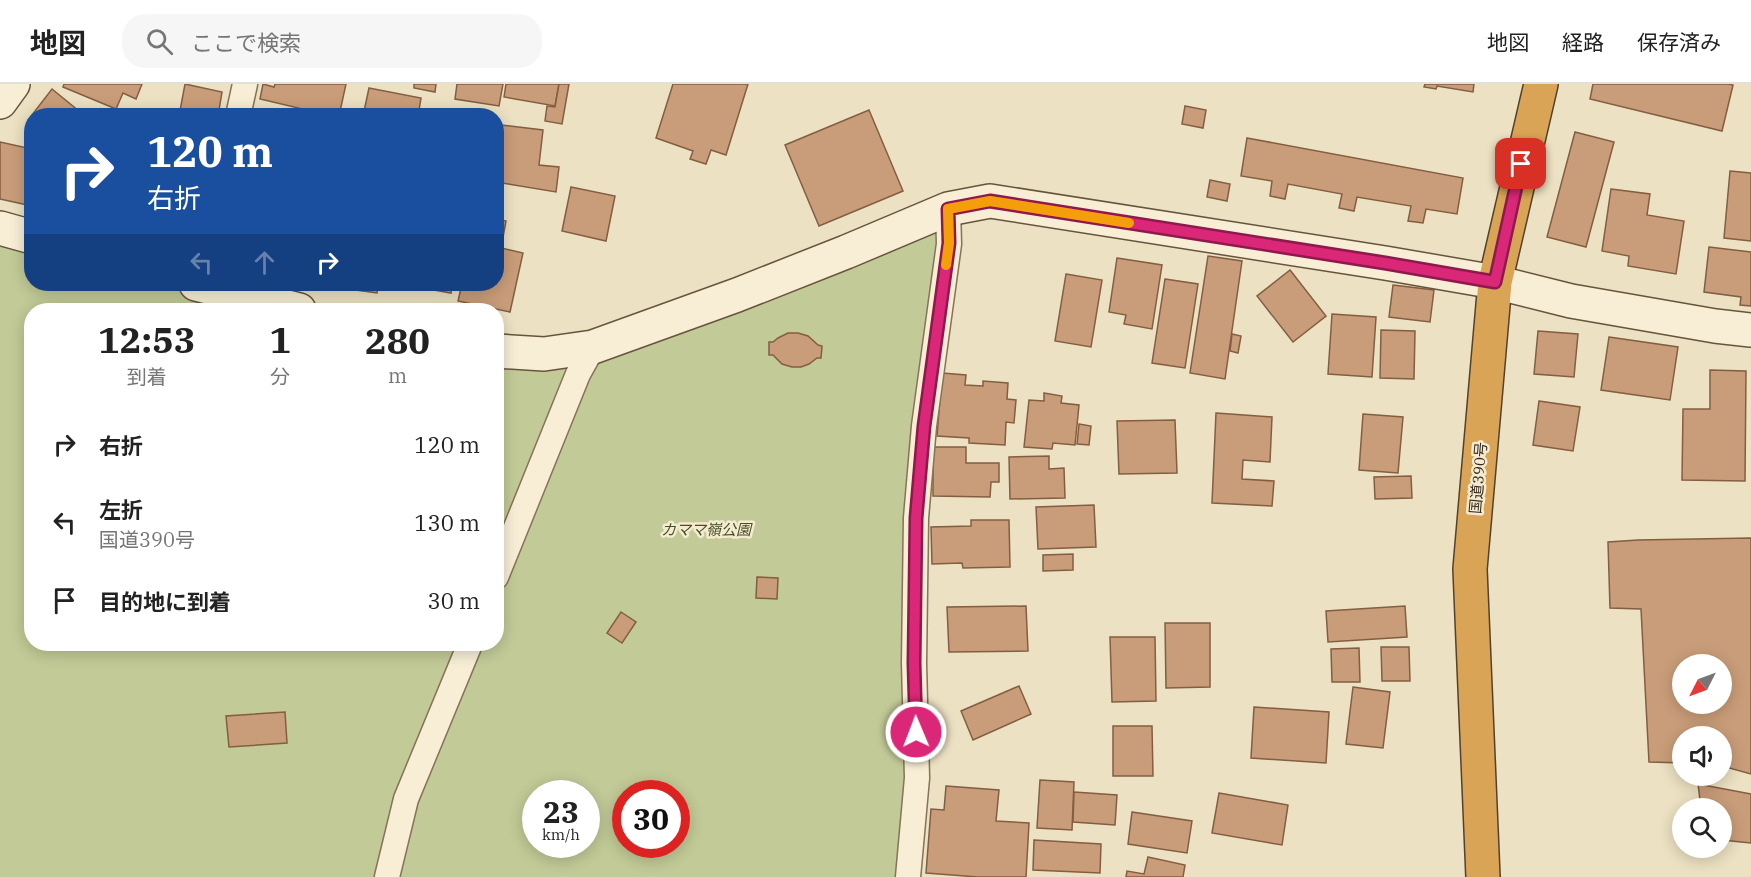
<!DOCTYPE html>
<html lang="ja">
<meta charset="utf-8">
<style>
:root{--surface:#fff;--page:#f6f6f6;--text:#222;--muted:#767676;--line:#e0e0e0}
body{margin:0;font-family:"IBM Plex Serif","Noto Sans JP",serif;background:var(--page);color:var(--text);height:100vh;display:flex;flex-direction:column;font-size:22px;white-space:nowrap}
*{box-sizing:border-box;margin:0}
p{font-size:20px;color:var(--muted)}
.icon{flex:none;width:33px;height:33px;fill:none;stroke:currentColor;stroke-width:2;stroke-linecap:round;stroke-linejoin:round}
.map{position:relative;flex:1;overflow:hidden}
.sheet{position:absolute;left:24px;top:219px;width:480px;height:348px;display:flex;flex-direction:column;background:var(--surface);border-radius:24px;box-shadow:0 3px 15px #0003}
.sheet>*{flex:none}
.hud{position:absolute;left:24px;top:24px;width:480px;height:183px;border-radius:24px;box-shadow:0 3px 15px #0003;background:#1a4fa0;color:#fff;overflow:hidden}
.needle{width:39px;rotate:228deg}
.buttons{position:absolute;left:1672px;top:570px;display:grid;gap:12px}
.buttons a{display:grid;place-items:center;width:60px;height:60px;border-radius:50%;background:var(--surface);box-shadow:0 3px 15px #0003;font-size:30px}
.speed{position:absolute;left:522px;top:696px;display:flex;gap:12px;font-size:30px;font-weight:700;text-align:center}
.speed>*{display:grid;place-content:center;width:78px;height:78px;border-radius:50%;background:var(--surface);box-shadow:0 3px 15px #0003;line-height:1}
.speed small{font-size:15px;font-weight:400}
.speed .limit{border:9px solid #d22;background:#fff;color:#111}
.pin{position:absolute;display:grid;place-items:center;width:51px;height:51px;color:#fff;margin:-26px;border-radius:12px;box-shadow:0 3px 9px #0006}
.me{position:absolute;width:66px;margin:-33px;rotate:359deg;stroke-linejoin:round;filter:drop-shadow(0 0 4px #0008)}
.turn{display:flex;align-items:center;gap:21px;height:126px;padding:0 24px;font-size:27px}
.turn .icon{width:78px;height:78px;stroke-width:2.5}
.turn b{display:block;font-size:42px;line-height:51px}
.lanes{display:flex;align-items:center;height:57px;padding:0 24px;background:#0003;justify-content:center;gap:30px;direction:ltr}
.lanes .off{opacity:.35}
.eta{display:flex;justify-content:space-evenly;align-items:center;height:102px;text-align:center}
.eta b{font-size:36px;font-weight:800;line-height:42px}
ul{padding:0;list-style:none}
li{display:flex;align-items:center;gap:18px;height:78px;padding:0 24px}
li div{flex:1}
li b{display:block;font-size:22px}
li em{font-style:normal}
header{display:flex;align-items:center;gap:36px;box-sizing:border-box;height:84px;padding:0 30px;background:var(--surface);border-bottom:2px solid var(--line)}
header strong{font-size:28px}
nav{display:flex;gap:33px;margin-inline-start:auto;font-size:21px}
.search{width:420px;height:54px;background:var(--page);display:flex;align-items:center;gap:15px;box-sizing:border-box;padding:0 21px;border-radius:24px;color:var(--muted);font-size:22px}
.map>svg:first-child{display:block}
.green{fill:#c2ca97;fill-rule:evenodd}
.building{fill:#c99d79;stroke:#835e41;stroke-width:1.5;fill-rule:evenodd}
.lines{fill:none;stroke-linecap:round;stroke-linejoin:round}
.street-casing{stroke:#85735a;stroke-width:27}
.secondary-casing{stroke:#67543d;stroke-width:36}
.highway-casing{stroke:#53412e;stroke-width:36}
.street{stroke:#f7eed5;stroke-width:24}
.secondary{stroke:#f7eed5;stroke-width:33}
.highway{stroke:#d9a455;stroke-width:33}
.route-casing{stroke:#8e194d;stroke-width:15}
.route{stroke:#db2777;stroke-width:10}
.slow{stroke:#f59e0b;stroke-width:10}
.labels{text-anchor:middle;dominant-baseline:central;stroke-width:5;stroke-linejoin:round;paint-order:stroke}
.street-label{font-size:15px;fill:#352a1e;stroke:#f4ebd1}
.park-label{font-size:15px;font-style:italic;fill:#445125;stroke:#f4ebd1}
</style>
<header>
<strong>地図</strong>
<div class="search"><svg class="icon" aria-label="search" viewBox="0 0 24 24"><circle cx="10" cy="10" r="6"/><path d="M15 15l6 6"/></svg>ここで検索</div>
<nav><a>地図</a><a>経路</a><a>保存済み</a></nav>
</header>
<div class="map">
<svg width="1751" height="793" viewBox="0 0 1751 793">
<rect width="100%" height="100%" fill="#ece1c2"/>
<path class="green" d="M948 125 903 793H0V142L31 151 32 200H196L363 226H32V560H496L497 248 593 263ZM536 710H586V760H536ZM626 710H676V760H626Z"/>
<g class="building">
<polygon points="64,0 142,0 136,15 123,9 116,25 63,3"/>
<polygon points="185,0 222,8 218,32 179,32"/>
<polygon points="263,0 274,3 275,0 346,0 339,32 332,32 260,15"/>
<polygon points="414,0 436,0 435,8 414,4"/>
<polygon points="457,0 503,0 499,22 455,15"/>
<polygon points="506,0 559,0 555,22 504,13"/>
<polygon points="559,0 569,0 562,40 545,37 547,22 555,23"/>
<polygon points="673,0 748,0 726,71 711,66 706,80 690,75 693,67 656,54"/>
<polygon points="1425,0 1474,0 1473,8 1437,2 1436,5 1424,3"/>
<polygon points="1593,0 1728,0 1733,1 1722,47 1590,15"/>
<polygon points="369,4 421,14 418,32 363,32"/>
<polygon points="52,5 85,32 32,32 32,39 28,36"/>
<polygon points="1185,22 1206,26 1203,44 1182,40"/>
<polygon points="869,26 903,107 819,142 785,61"/>
<polygon points="501,41 543,46 539,81 559,83 556,108 496,98"/>
<polygon points="1575,48 1614,58 1586,163 1547,153"/>
<polygon points="1247,54 1463,94 1457,130 1426,125 1423,139 1408,137 1411,122 1357,113 1354,127 1339,124 1342,110 1288,100 1285,115 1270,112 1272,97 1241,92"/>
<polygon points="0,58 32,65 32,122 0,115"/>
<polygon points="1730,87 1751,89 1751,157 1724,154"/>
<polygon points="1210,96 1230,100 1227,117 1207,113"/>
<polygon points="571,103 615,112 606,157 562,147"/>
<polygon points="1611,105 1650,110 1647,131 1684,137 1676,190 1628,182 1629,172 1602,167"/>
<polygon points="496,135 506,137 501,164 523,169 510,228 458,217 462,200 496,200"/>
<polygon points="1709,163 1751,168 1751,222 1740,221 1741,213 1704,208"/>
<polygon points="1208,172 1242,177 1225,295 1190,289"/>
<polygon points="1117,174 1162,181 1152,245 1124,240 1126,231 1109,228"/>
<polygon points="1290,186 1326,232 1293,258 1257,212"/>
<polygon points="1066,190 1102,196 1091,263 1055,257"/>
<polygon points="1165,195 1198,200 1185,284 1152,279"/>
<polygon points="342,200 378,200 377,209 341,204"/>
<polygon points="412,200 452,200 451,209 411,202"/>
<polygon points="1393,201 1434,206 1430,238 1389,233"/>
<polygon points="1332,230 1376,233 1372,293 1328,290"/>
<polygon points="1381,246 1415,247 1414,295 1380,294"/>
<polygon points="1538,247 1578,250 1574,293 1534,290"/>
<polygon points="788,249 798,249 808,252 818,261 822,262 821,274 817,274 809,280 801,283 792,283 782,280 773,271 769,271 769,258 773,258 778,254"/>
<polygon points="1232,250 1241,252 1238,269 1230,267"/>
<polygon points="1609,253 1678,263 1670,316 1601,306"/>
<polygon points="1710,286 1746,287 1745,397 1682,396 1683,325 1710,325"/>
<polygon points="942,289 966,291 965,301 983,302 983,297 1008,299 1007,315 1016,316 1014,339 1006,338 1005,361 969,359 969,354 937,352"/>
<polygon points="1044,309 1062,312 1061,319 1079,321 1075,361 1053,359 1052,365 1024,363 1029,316 1044,317"/>
<polygon points="1539,317 1580,323 1573,367 1533,361"/>
<polygon points="1216,329 1272,333 1270,378 1243,376 1242,395 1274,397 1272,422 1212,419"/>
<polygon points="1363,330 1403,333 1398,389 1359,386"/>
<polygon points="1175,336 1177,389 1119,390 1117,337"/>
<polygon points="1079,340 1091,342 1089,361 1077,360"/>
<polygon points="933,363 966,363 966,379 999,379 999,398 991,398 990,413 933,412"/>
<polygon points="1049,372 1049,385 1064,384 1065,414 1010,415 1009,373"/>
<polygon points="1411,392 1412,414 1375,415 1374,393"/>
<polygon points="1094,421 1096,463 1038,465 1036,423"/>
<polygon points="971,436 1009,436 1010,483 963,484 962,479 932,480 931,443 971,442"/>
<path d="M1751 454V690L1722 682V652H1683V679L1649 678 1641 525 1610 524 1608 458 1638 456ZM1683 580H1722V620H1683Z"/>
<polygon points="1073,470 1073,486 1043,487 1043,471"/>
<polygon points="757,493 778,494 777,515 756,514"/>
<polygon points="1026,522 1028,567 949,568 947,523"/>
<polygon points="1405,522 1407,553 1328,558 1326,527"/>
<polygon points="621,528 636,538 622,559 607,549"/>
<polygon points="1165,539 1210,539 1210,603 1166,604"/>
<polygon points="1110,553 1155,553 1156,617 1112,618"/>
<polygon points="1381,563 1409,563 1410,597 1382,597"/>
<polygon points="1359,564 1360,598 1332,598 1331,565"/>
<polygon points="1019,602 1031,630 973,656 961,627"/>
<polygon points="1353,603 1390,608 1383,664 1346,660"/>
<polygon points="1254,623 1329,628 1326,679 1251,674"/>
<polygon points="285,628 287,659 229,663 226,632"/>
<polygon points="1113,642 1152,642 1153,692 1113,692"/>
<polygon points="1040,696 1074,698 1072,746 1037,744"/>
<polygon points="1698,700 1751,710 1751,759 1722,756 1722,724 1701,724"/>
<polygon points="946,702 999,706 996,737 1029,739 1026,793 978,793 926,789 931,725 944,726"/>
<polygon points="1074,708 1117,711 1115,741 1073,738"/>
<polygon points="1219,709 1288,721 1282,761 1212,749"/>
<polygon points="1132,728 1192,737 1187,769 1128,760"/>
<polygon points="1034,756 1101,760 1100,789 1033,786"/>
<polygon points="1148,773 1185,781 1183,793 1126,793 1127,787 1144,790"/>
</g>
<g class="lines">
<g class="street-casing">
<g id="street">
<polyline points="238,32 245,0"/>
<polyline points="496,493 578,290 593,263"/>
<polyline points="387,793 406,715 470,560"/>
<polyline points="908,793 917,694 914,579 916,434 924,342 949,160 948,125"/>
</g>
</g>
<g class="secondary-casing">
<g id="secondary">
<polyline points="0,18 13,0"/>
<polyline points="0,144 32,153"/>
<polyline points="196,200 299,226"/>
<polyline points="496,267 544,270 593,263 737,211 846,168 948,125 990,117 1385,179 1495,198 1571,217 1715,242 1751,246"/>
</g>
</g>
<g class="highway-casing">
<polyline id="highway" points="1483,793 1470,485 1495,198 1541,0"/>
</g>
<use href="#street" class="street"/>
<use href="#secondary" class="secondary"/>
<use href="#highway" class="highway"/>
</g>
<g class="lines">
<g class="route-casing">
<polyline id="route" points="916,648 914,579 916,434 924,342 949,159 948,125 990,117 1385,179 1495,198 1521,80"/>
</g>
<use href="#route" class="route"/>
<polyline class="slow" points="946,181 949,159 948,125 990,117 1129,139"/>
</g>
<g class="labels">
<g class="street-label">
<text transform="translate(1478 394) rotate(-85)">国道390号</text>
</g>
<g class="park-label">
<text x="706" y="445">カママ嶺公園</text>
</g>
</g>
</svg>
<div class="buttons">
<a><svg class="needle" viewBox="-14 -14 28 28"><path d="M0-13l5 13h-10z" fill="#e53935"/><path d="M0 13l5-13h-10z" fill="#767676"/></svg></a>
<a><svg class="icon" aria-label="sound" viewBox="0 0 24 24"><path d="M4 9h4l5-4v14l-5-4H4zM17 9q2 3 0 6"/></svg></a>
<a><svg class="icon" aria-label="search" viewBox="0 0 24 24"><circle cx="10" cy="10" r="6"/><path d="M15 15l6 6"/></svg></a>
</div>
<div class="speed"><div>23<small>km/h</small></div><div class="limit">30</div></div>
<div class="pin" style="left:1521px;top:80px;background:#d93025"><svg class="icon" aria-label="arrive" viewBox="0 0 24 24"><path d="M6 21V4h12l-3 4 3 4H6"/></svg></div>
<svg class="me" style="left:916px;top:648px" viewBox="-20 -20 40 40"><circle r="17" fill="#db2777" stroke="#fff" stroke-width="3"/><path d="M0-11L8 9 0 5-8 9z" fill="#fff"/></svg>
<div class="hud">
<div class="turn"><svg class="icon" aria-label="right" viewBox="0 0 24 24"><path d="M7 20v-9h11M14 6l5 5-5 5"/></svg><div><b>120 m</b>右折</div></div>
<div class="lanes"><svg class="icon off" aria-label="left" viewBox="0 0 24 24"><path d="M17 20v-9H6M10 6l-5 5 5 5"/></svg><svg class="icon off" aria-label="ahead" viewBox="0 0 24 24"><path d="M12 20V5M6 11l6-6 6 6"/></svg><svg class="icon" aria-label="right" viewBox="0 0 24 24"><path d="M7 20v-9h11M14 6l5 5-5 5"/></svg></div>
</div>
<section class="sheet">
<div class="eta">
<div><b>12:53</b><p>到着</p></div>
<div><b>1</b><p>分</p></div>
<div><b>280</b><p>m</p></div>
</div>
<ul>
<li><svg class="icon" aria-label="right" viewBox="0 0 24 24"><path d="M7 20v-9h11M14 6l5 5-5 5"/></svg><div><b>右折</b></div><em>120 m</em></li>
<li><svg class="icon" aria-label="left" viewBox="0 0 24 24"><path d="M17 20v-9H6M10 6l-5 5 5 5"/></svg><div><b>左折</b><p>国道390号</p></div><em>130 m</em></li>
<li><svg class="icon" aria-label="arrive" viewBox="0 0 24 24"><path d="M6 21V4h12l-3 4 3 4H6"/></svg><div><b>目的地に到着</b></div><em>30 m</em></li>
</ul>
</section>
</div>
